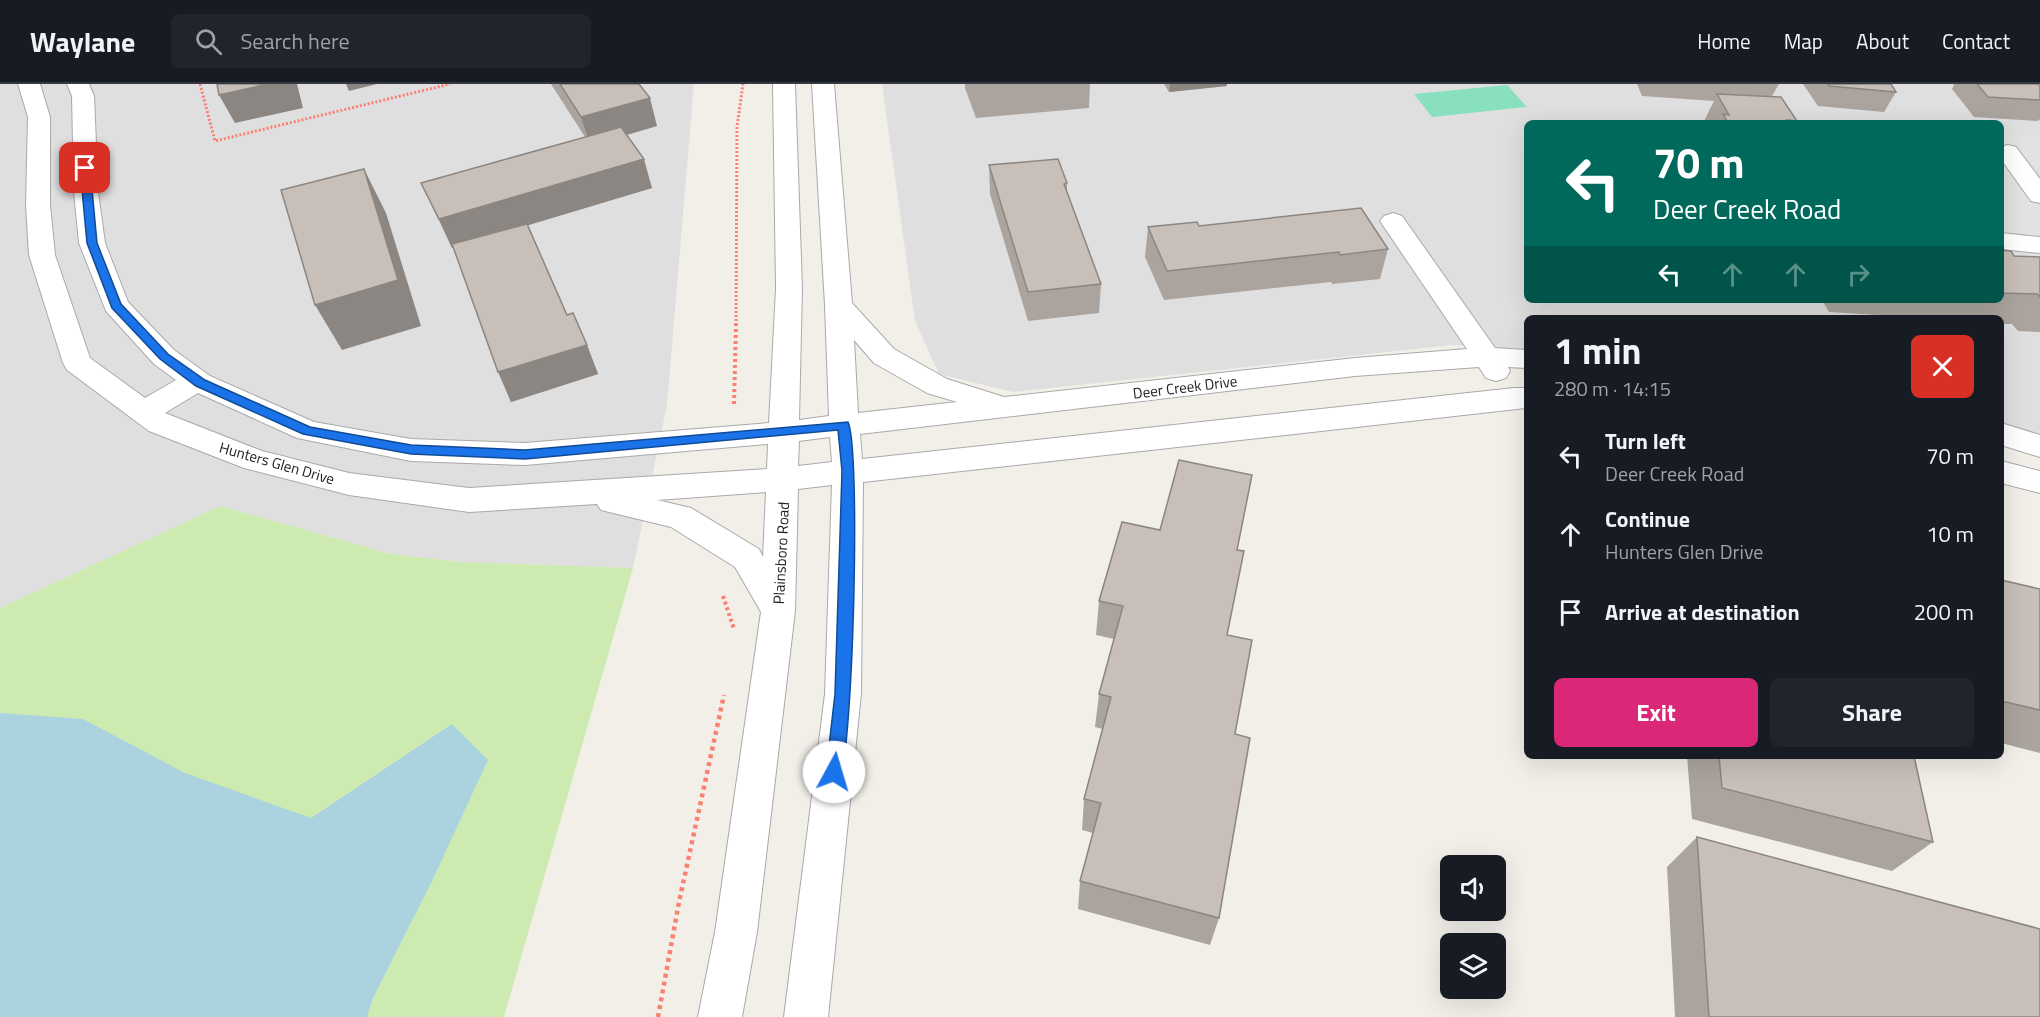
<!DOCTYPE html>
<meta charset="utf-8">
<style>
:root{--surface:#171b24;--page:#20242c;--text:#f1f3f6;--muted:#9ea1a6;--line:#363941;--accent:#db2777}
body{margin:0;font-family:"Titillium Web",sans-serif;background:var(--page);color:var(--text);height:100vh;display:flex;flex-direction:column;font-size:22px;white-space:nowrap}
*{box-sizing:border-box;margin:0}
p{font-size:20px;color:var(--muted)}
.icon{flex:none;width:33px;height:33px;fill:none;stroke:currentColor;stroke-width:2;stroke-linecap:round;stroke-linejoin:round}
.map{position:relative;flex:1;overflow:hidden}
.sheet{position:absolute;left:1524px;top:231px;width:480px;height:444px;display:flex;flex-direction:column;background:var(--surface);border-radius:9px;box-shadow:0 6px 24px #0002}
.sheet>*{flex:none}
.guide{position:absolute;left:1524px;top:36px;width:480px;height:183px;border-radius:9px;box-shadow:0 6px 24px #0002;background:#00695c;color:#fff;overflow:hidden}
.controls{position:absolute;left:1440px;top:771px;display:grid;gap:12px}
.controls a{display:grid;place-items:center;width:66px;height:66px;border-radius:9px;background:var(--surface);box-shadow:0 6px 24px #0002;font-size:30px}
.pin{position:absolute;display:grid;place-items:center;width:51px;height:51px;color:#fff;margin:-26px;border-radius:12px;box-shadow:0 3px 9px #0006}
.me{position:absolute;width:66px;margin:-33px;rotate:6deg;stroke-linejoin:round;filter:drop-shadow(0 0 4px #0008)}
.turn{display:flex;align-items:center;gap:21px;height:126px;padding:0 30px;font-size:27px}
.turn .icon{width:78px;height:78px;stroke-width:2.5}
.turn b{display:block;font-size:42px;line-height:51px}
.lanes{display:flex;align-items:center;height:57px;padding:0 30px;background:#0003;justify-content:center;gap:30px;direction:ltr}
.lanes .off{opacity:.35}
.round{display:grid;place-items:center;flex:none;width:63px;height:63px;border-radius:9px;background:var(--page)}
.headline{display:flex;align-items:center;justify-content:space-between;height:102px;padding:0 30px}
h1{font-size:36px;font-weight:700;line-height:45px}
.primary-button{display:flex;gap:12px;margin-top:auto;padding:12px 30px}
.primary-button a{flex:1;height:69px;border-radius:9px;background:var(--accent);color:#fff;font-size:24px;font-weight:700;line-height:69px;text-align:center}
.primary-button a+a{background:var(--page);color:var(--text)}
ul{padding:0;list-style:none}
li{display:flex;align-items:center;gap:18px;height:78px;padding:0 30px}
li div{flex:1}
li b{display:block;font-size:22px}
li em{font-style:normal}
header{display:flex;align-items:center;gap:36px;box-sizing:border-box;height:84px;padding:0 30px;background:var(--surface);border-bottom:2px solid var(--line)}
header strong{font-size:28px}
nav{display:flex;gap:33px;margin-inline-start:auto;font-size:21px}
.search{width:420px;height:54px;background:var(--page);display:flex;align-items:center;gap:15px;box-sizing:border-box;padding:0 21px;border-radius:9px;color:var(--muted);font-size:22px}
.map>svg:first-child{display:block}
.residential{fill:#e0dfdf;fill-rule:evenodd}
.grass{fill:#cdebb0}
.pitch{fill:#88e0be}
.parking{fill:#e2e2e2}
.water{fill:#aad3df}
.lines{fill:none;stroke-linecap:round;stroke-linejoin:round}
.minor-casing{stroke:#a9a9a9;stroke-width:2}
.path-far2{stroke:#fa8072;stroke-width:3;stroke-dasharray:2 2;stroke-linecap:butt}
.path-far1{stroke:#fa8072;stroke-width:4;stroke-dasharray:3 3;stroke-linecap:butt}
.path{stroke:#fa8072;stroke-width:4.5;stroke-dasharray:4 4;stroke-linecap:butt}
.minor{fill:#fff;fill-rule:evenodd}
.wall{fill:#aba49e}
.shaded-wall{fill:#8b8681}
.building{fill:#c7bfb8;stroke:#8b8681;stroke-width:1.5}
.route{fill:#1a73e8;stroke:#114b97;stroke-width:1.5}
.labels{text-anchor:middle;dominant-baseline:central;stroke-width:6;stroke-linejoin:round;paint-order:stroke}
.street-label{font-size:15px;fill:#222;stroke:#fff}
</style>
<header>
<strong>Waylane</strong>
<div class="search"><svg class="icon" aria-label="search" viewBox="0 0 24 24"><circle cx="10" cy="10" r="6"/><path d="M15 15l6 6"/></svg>Search here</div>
<nav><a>Home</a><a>Map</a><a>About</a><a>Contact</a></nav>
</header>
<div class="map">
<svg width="2040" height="933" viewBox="0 0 2040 933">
<rect width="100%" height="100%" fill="#f2efe9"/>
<g class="residential">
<polygon points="0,0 694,0 667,321 633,484 461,478 391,470 220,422 0,524"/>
<path d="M882 0H2040V353L2001 342V234H1527V266L1452 261 1013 308 939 290 915 237ZM1527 39H2001V216H1527Z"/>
</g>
<polygon class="grass" points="220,422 391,470 461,478 633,484 504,933 0,933 0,524"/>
<polygon class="pitch" points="1507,1 1527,23 1432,33 1414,10"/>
<polygon class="parking" points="2001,49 2040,51 2040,83 2035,85 2040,94 2040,189 2001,186"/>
<polygon class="water" points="0,629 83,635 185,689 311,734 452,640 488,676 432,797 373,914 367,933 0,933"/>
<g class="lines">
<g class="minor-casing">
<g id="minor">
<path d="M18 0H40L50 33V121L55 171 90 274 145 314 176 296 154 280 106 227 79 159 74 108 72 12 67 0H89L94 12 98 108 105 159 128 218 174 266 210 292 314 338 411 355 525 359 769 339 776 204 773 0H795L802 204 799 336 829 332 825 221 812 0H834L852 219 894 265 947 295 1004 313 1355 274 1467 265 1380 137 1384 132 1393 129 1402 132 1495 264 1527 266V284L1508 283 1510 287 1506 294 1496 297 1486 294 1479 283 1355 292 860 350 862 375 1514 304H1527V324L863 398 861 610 828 933H784L825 610 832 401 798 405 795 527 757 848 742 933H698L715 848 761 528 735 483 671 443 601 426 597 420 469 428 349 411 244 384 149 347 67 286 63 279 29 171 26 121 28 33ZM854 256 874 279 927 309 957 318 858 329ZM198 309 297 354 411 377 525 381 768 360 767 385 469 404 349 389 262 367 165 329ZM830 353 832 378 798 382 799 357ZM766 408 763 473 759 465 691 424 657 416Z"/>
<polygon points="2008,61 2016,63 2040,95 2040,119 2031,117 2001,75 2001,63"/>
<polygon points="2001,149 2040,153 2040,169 2001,165"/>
<polygon points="2001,339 2040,351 2040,373 2001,361"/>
<polygon points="2001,377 2040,387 2040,409 2001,399"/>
</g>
</g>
<g class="path-far2">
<polyline points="200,0 215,57 450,0"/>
<polyline points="736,241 737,43 743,0"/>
</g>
<g class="path-far1">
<polyline points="734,320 736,240"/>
<polyline points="723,512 734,545"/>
</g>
<polyline class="path" points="658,933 679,818 724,611"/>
<use href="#minor" class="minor"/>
</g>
<g class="wall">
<polygon points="551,0 639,0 657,42 627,51 652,104 528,141 567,231 587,261 598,290 511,318 453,163 452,164 421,99 585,53"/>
<polygon points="965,0 1090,0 1089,24 976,34 965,4"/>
<polygon points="1164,0 1227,0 1227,2 1169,8"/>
<polygon points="1637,0 1779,0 1772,12 1797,37 1796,39 1703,39 1714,17 1642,12"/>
<polygon points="1803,0 1891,0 1896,8 1884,28 1818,22"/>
<polygon points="1953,0 2038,0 2040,2 2040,35 2038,37 1974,33 1952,5 1954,1"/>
<polygon points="989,81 1067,99 1067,107 1101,200 1099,229 1028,237 990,110"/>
<polygon points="1199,142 1388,165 1380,195 1332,200 1331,198 1164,216 1145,173 1148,143"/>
<polygon points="2001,166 2014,172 2040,173 2040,248 2018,247 2012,240 2001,240 2001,234 1880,234 1877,231 1829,228 1822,216 2001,216"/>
<polygon points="1237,466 1227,551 1235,650 1219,834 1210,861 1078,825 1080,797 1093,749 1082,746 1084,715 1103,645 1095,643 1099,610 1114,555 1096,551 1099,517"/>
<polygon points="2001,496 2040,505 2040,669 2001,659"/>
<polygon points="1687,672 1914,672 1933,758 1892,787 1692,735"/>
<polygon points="1697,753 2040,933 1675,933 1667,783"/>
</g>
<g class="shaded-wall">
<polygon points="268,0 297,0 303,24 235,39 219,11"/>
<polygon points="346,0 377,0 349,7"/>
<polygon points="1170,0 1227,0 1227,2 1169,8"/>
<polygon points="650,14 657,42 590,61 581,33"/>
<polygon points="644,75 652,104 452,164 439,135"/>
<polygon points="364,85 386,129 421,242 342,266 315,221"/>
<polygon points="587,261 598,290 511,318 498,288"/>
</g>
<g class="building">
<polygon points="217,0 268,0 219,11"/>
<polygon points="560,0 639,0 650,14 581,33"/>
<polygon points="1828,0 1891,0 1896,8 1829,2"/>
<polygon points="1977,0 2038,0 2040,2 2040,16 1988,13"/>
<polygon points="1717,10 1781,13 1797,37 1787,36 1789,39 1728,39 1723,30 1729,31"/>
<polygon points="621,43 644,75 439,135 421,99"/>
<polygon points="1058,75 1067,99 1064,100 1101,200 1028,208 989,81"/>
<polygon points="364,85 398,196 315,221 281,106"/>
<polygon points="1361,124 1388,165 1340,171 1339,168 1167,187 1148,143 1197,138 1199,142"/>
<polygon points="527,140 567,231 573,229 587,261 498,288 452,160"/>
<polygon points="2001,166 2011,167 2014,172 2040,173 2040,213 2037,210 2001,209"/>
<polygon points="1179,376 1252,391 1237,466 1244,467 1227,551 1252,556 1235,650 1250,654 1219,834 1080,797 1101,719 1084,715 1111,613 1099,610 1123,522 1099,517 1122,438 1160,446"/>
<polygon points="2001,496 2040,505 2040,626 2001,617"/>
<polygon points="1719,672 1914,672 1933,758 1722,704"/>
<polygon points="1697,753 2040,845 2040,933 1709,933"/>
</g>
<path class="route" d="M85 81 90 84 97 159 121 220 168 270 205 296 310 343 411 361 525 366 848 338C861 365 853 664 840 693L834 695 829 693 826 688 835 610 842 387 838 346 525 375 411 370 303 350 196 302 160 275 112 224 87 159 80 84Z"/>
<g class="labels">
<g class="street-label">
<text transform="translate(1185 303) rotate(-7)">Deer Creek Drive</text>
<text transform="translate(277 379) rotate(16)">Hunters Glen Drive</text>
<text transform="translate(781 469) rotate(-87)">Plainsboro Road</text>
</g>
</g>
</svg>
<div class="controls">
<a><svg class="icon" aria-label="sound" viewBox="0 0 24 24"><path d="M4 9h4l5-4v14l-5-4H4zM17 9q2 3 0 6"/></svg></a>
<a><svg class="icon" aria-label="layers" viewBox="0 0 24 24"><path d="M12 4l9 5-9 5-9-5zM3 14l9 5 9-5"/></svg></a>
</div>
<div class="pin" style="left:85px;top:84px;background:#d93025"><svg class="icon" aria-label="arrive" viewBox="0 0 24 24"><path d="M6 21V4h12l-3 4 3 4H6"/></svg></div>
<svg class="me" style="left:834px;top:688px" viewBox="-20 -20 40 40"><circle r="19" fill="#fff"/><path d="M0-13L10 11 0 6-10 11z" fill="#1a73e8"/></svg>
<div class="guide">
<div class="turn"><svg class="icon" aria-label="left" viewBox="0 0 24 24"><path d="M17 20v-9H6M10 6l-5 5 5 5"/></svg><div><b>70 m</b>Deer Creek Road</div></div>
<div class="lanes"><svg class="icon" aria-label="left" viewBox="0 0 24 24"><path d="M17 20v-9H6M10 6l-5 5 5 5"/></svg><svg class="icon off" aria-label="ahead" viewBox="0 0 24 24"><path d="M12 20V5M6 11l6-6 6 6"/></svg><svg class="icon off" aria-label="ahead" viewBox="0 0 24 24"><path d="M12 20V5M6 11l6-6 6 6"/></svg><svg class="icon off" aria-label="right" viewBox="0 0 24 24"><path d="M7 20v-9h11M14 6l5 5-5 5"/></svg></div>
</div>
<section class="sheet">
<div class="headline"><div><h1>1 min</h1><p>280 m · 14:15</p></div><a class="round" style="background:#d93025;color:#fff"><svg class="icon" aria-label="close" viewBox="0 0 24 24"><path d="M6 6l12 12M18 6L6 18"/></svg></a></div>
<ul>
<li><svg class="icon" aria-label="left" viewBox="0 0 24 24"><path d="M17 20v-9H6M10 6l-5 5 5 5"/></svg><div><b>Turn left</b><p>Deer Creek Road</p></div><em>70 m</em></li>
<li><svg class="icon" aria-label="ahead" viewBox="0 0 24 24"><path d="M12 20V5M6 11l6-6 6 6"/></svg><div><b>Continue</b><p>Hunters Glen Drive</p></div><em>10 m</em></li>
<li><svg class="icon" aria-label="arrive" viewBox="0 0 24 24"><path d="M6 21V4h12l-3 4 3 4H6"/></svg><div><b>Arrive at destination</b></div><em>200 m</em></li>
</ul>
<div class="primary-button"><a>Exit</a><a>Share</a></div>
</section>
</div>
